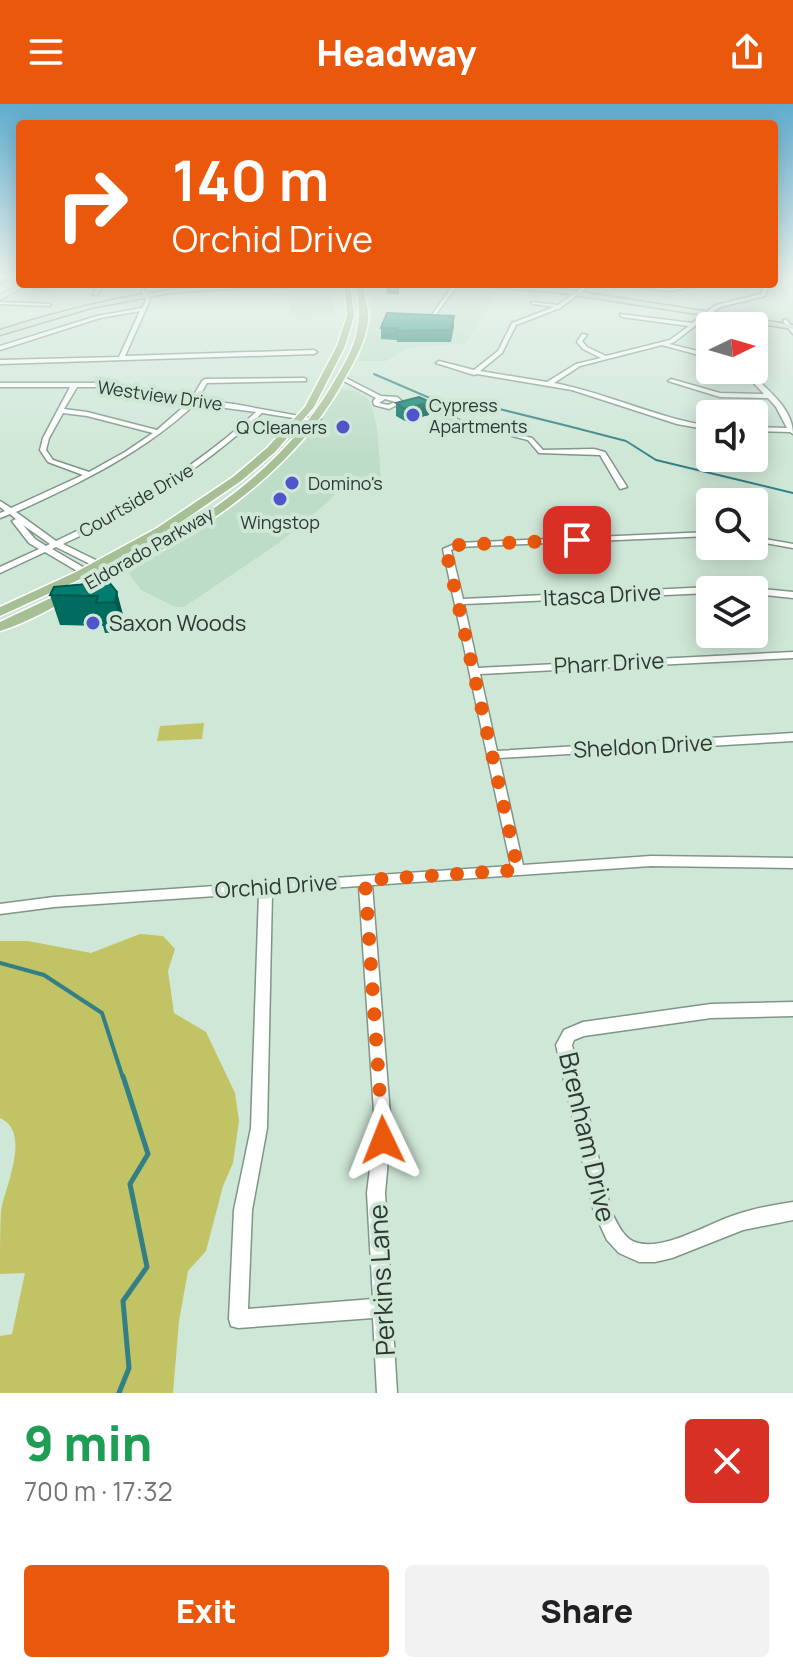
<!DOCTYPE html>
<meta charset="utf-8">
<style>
:root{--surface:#fff;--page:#f2f2f2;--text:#202124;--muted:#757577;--accent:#ea580c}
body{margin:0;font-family:Manrope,sans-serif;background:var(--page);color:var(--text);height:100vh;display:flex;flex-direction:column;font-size:30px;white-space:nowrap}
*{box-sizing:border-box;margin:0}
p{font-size:26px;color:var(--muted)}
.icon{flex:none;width:44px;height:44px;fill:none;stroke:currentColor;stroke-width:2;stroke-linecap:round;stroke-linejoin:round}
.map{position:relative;height:1289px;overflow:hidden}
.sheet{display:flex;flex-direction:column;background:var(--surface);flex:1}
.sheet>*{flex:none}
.top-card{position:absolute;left:16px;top:16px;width:762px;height:168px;border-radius:8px;box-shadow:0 4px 20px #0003;background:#ea580c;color:#fff;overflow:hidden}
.needle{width:52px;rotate:85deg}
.fabs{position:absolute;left:696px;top:208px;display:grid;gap:16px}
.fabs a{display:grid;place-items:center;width:72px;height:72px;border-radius:8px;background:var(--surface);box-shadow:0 4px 20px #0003;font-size:40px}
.pin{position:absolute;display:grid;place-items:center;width:68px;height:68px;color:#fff;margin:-34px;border-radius:16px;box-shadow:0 4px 12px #0006}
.me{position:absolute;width:88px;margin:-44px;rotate:358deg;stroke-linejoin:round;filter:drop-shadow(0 0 6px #0008)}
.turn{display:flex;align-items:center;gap:28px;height:168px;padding:0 24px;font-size:36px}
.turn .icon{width:104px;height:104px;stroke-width:2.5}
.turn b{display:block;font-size:56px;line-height:68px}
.round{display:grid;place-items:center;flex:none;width:84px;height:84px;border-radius:8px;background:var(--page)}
.headline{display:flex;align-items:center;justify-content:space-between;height:136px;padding:0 24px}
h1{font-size:48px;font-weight:800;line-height:60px;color:#1e9e55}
.cta{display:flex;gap:16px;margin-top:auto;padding:16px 24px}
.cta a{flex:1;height:92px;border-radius:8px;background:var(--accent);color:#fff;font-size:32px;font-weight:800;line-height:92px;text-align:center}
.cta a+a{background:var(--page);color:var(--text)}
header{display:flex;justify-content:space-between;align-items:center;height:104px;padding:0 24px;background:var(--accent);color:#fff;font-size:36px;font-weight:800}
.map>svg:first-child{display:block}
.built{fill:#beddc9}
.green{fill:#c1c364}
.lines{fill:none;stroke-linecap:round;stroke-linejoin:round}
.stream-far2{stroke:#328086;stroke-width:2}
.stream-far1{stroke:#328086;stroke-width:4}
.stream{stroke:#328086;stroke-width:5}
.street-casing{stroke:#7f9587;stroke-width:3}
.secondary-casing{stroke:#7f9587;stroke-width:3}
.primary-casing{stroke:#fff;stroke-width:3}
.street{fill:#fff;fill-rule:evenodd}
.secondary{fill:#d2dfc9;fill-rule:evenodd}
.primary{fill:#a6bf94;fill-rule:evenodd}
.wall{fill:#006c5f}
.shaded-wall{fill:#00584d}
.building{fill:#007d6e;stroke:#00584d;stroke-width:2}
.route{stroke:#ea580c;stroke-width:14;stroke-dasharray:0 25.2}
.poi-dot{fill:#4f56cc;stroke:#cfe7d7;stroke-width:3}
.labels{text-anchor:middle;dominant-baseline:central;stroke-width:8;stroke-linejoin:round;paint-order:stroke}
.far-street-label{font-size:18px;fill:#2e3732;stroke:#cfe7d7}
.far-poi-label{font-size:18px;fill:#2e3732;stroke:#cfe7d7;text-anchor:start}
.street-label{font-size:22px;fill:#2e3732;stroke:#cfe7d7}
.poi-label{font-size:22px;fill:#2e3732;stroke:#cfe7d7;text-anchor:start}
.near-street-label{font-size:26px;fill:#2e3732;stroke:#cfe7d7}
</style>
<header><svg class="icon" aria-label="menu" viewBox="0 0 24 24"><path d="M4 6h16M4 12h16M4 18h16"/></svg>Headway<svg class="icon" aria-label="share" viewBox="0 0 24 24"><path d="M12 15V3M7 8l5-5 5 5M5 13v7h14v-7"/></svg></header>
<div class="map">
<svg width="793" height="1289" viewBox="0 0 793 1289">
<rect width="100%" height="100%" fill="#cfe7d7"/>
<g class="built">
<polygon points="464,182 499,185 466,239 407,244 386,257 358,257 372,217 371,183"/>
<polygon points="333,183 335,211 289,212 290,184"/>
<polygon points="342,285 358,288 368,295 372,304 377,323 381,376 345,378 331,395 279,439 184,503 175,503 141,486 126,466 161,447 253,385 304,339"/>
</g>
<g class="green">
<polygon points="204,619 202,635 157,637 160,622"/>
<path d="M140 830 163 832 175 845 168 867 174 909 206 928 235 989 239 1017 233 1059 223 1082 206 1147 188 1167 179 1217 173 1289H0V1232L12 1230 25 1169 0 1170C0 1149 0 1127 1 1107 5 1082 32 1028 0 1014V837H28L91 849Z"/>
</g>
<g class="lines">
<g class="stream-far2">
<polyline points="0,180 13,171"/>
<polyline points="374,270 439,298 467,297 568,322 626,337 656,356 793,389"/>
</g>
<polyline class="stream-far1" points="0,859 44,871 102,909 123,974"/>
<polyline class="stream" points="119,1289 129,1264 123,1197 147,1163 130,1080 148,1050 123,972"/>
<g class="street-casing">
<g id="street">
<polygon points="774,171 776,171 776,172 774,173"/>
<polygon points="99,180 103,180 97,191 93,191"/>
<polygon points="151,180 155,180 155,181 153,182"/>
<polygon points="454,180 458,180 430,219 426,219"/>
<path d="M587 180H592L560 204 516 221 502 249 480 267 547 278 576 260 601 254 583 245 577 238 582 230 587 231 582 237 587 243 606 252 670 236 689 222 622 213 620 210 692 219 716 201 761 190 764 183 743 180H769L765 192 720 203 674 238 669 240 710 250V254L662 241 580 262 554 279C607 289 656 314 710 322V326L677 320 572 286 477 270 474 271 436 259 439 257 474 266 498 247 512 219 554 203 533 200 531 198 558 201Z"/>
<polygon points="619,180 670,185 709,180 670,187"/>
<polygon points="23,181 45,183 47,184 45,185 21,183"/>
<polygon points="144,186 150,196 125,252 314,246 317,248 314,250 0,260 0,256 119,253 140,207 100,214 0,246 0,242 97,212 142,204 146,196 142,187"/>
<polygon points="0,198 49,200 51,201 49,202 0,200"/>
<polygon points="786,215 793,224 793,230 783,217"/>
<path d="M741 266H747C764 283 793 303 793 330L790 328 754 327V323L787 324 776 303 768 294 720 293 668 277 671 275 720 289 764 290Z"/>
<path d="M342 272 381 292 397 293 403 298 389 305 374 301 373 297 376 294 340 275V273ZM385 295 396 298 388 301 379 299Z"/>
<path d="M304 274 306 275V277L207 279 197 296 234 300 321 316 318 318 262 309C202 365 137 405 63 440L114 465V469H108L56 443 52 445 100 473V477H94L45 448 0 469V463L39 445 29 439 12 417 16 415 10 410 0 414V409L5 407 0 403V397L11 404 83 371 48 358 40 346 43 334 70 283H0V279H111L191 296 202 277 205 275ZM77 283H111L188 299 157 326 87 308 64 305ZM195 300 256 308C197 363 129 403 56 437L16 408C80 379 143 349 195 300ZM63 309 87 312 153 329 125 348 89 368 53 356 46 346 49 334ZM23 421 50 440 46 442 35 435Z"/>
<polygon points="417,298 438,302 459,316 532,334 543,346 594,345 605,348 627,383 620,385 600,351 539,349 528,336 455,318 434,305 415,301 415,299"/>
<path d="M710 428V432L458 443 451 446 463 495 732 482 793 488V494L754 490V486H710V489L464 500 478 564 793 548V554L480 570 497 647 793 629V637L499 654 523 761 651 752 793 754V764L651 762 372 781 391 1023 385 1089 397 1289H377L373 1214 238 1224 231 1222 229 1215 234 1106 251 1024 259 789 54 803 0 810V800L54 793 511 762 443 445 457 439ZM359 782 375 1023 367 1089 373 1195 248 1205 252 1106 267 1024 272 788Z"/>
<polygon points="754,433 793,440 793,444 754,437"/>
<path d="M793 898V912L711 914 584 932 574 936 572 941 611 1107C617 1119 624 1136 638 1139 665 1146 706 1121 732 1112 752 1105 772 1101 793 1098V1116L743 1126 672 1154 655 1158H639L619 1149 607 1136 594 1108 556 941 564 926 583 918 711 900Z"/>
</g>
</g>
<g class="secondary-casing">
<g id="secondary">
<polygon points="21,180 29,180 0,196 0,191"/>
<path d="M240 180H374L228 185 171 189 91 204 0 231V226C79 201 157 183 240 180Z"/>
<polygon points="460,180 562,185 793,221 793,225 562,189"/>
</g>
</g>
<g class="primary-casing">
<g id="primary">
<polygon points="344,180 350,180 354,212 345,242 314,303 275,348 241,377 165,429 85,473 0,512 0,503 76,468 157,424 233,373 267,344 305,303 337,242 347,212"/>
<path d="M356 180H362C365 192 369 204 368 216 366 239 351 263 340 283 283 382 183 439 82 488 56 501 28 519 0 527V518C122 460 259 403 331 283 355 243 364 226 356 180Z"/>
</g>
</g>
<use href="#street" class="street"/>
<use href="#secondary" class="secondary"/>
<use href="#primary" class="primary"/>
</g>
<g class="wall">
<polygon points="385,180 399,180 399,190 387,190"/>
<polygon points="454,212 454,223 451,238 397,238 397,236 381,235 381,224"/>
<polygon points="430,298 429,311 405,317 396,312 396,299"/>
<polygon points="109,478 125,518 123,528 105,529 103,522 60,521 50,491"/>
</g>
<g class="shaded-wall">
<polygon points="430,298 429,311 405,317 405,305"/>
<polygon points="117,488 125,518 123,528 115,498"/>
</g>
<g class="building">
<polygon points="387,209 454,212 451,226 397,227 398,224 381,224"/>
<polygon points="419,293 430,298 405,305 396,299"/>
<polygon points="109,478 117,488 115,498 96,499 98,492 50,491 54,483"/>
</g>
<linearGradient id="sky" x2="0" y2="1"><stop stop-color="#60accf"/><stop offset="0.49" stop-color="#e9f4ed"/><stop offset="1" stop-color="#e9f4ed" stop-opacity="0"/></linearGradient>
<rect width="793" height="352" fill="url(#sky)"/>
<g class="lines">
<polyline class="route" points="383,1036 365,776 518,766 446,446 457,441 577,436"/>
</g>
<g class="poi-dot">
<circle cx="413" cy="311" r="8"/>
<circle cx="343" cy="323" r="8"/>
<circle cx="292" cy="379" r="8"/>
<circle cx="280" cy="395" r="8"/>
<circle cx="93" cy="519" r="8"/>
</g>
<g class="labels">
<g class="far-street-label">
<text transform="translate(160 291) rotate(8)">Westview Drive</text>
<text transform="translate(136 396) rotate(-30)">Courtside Drive</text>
<text transform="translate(149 444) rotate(-30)">Eldorado Parkway</text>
</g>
<g class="far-poi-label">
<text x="429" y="301">Cypress<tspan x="429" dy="21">Apartments</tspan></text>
<text x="327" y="323" text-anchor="end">Q Cleaners</text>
<text x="308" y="379">Domino's</text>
<text x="280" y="418" text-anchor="middle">Wingstop</text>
</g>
<g class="street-label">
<text transform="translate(602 491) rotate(-3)">Itasca Drive</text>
<text transform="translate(609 559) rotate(-3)">Pharr Drive</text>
<text transform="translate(643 642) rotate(-3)">Sheldon Drive</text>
<text transform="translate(276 782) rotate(-4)">Orchid Drive</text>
</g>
<g class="poi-label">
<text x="109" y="519">Saxon Woods</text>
</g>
<g class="near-street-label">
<text transform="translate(588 1033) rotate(77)">Brenham Drive</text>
<text transform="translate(381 1176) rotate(-93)">Perkins Lane</text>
</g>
</g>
</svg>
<div class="fabs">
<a><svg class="needle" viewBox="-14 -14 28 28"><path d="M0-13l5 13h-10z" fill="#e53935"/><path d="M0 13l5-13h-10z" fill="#757577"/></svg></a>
<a><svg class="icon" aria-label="sound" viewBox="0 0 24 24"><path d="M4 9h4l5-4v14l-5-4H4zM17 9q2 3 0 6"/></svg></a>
<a><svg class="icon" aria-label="search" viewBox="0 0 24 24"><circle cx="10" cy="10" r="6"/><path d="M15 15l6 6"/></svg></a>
<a><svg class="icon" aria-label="layers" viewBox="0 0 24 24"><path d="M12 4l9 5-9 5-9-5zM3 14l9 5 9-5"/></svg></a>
</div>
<div class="pin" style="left:577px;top:436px;background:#d93025"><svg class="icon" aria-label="arrive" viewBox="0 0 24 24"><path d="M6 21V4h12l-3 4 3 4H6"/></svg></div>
<svg class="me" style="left:383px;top:1036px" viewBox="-20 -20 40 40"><path d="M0-17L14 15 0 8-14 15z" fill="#ea580c" stroke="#fff" stroke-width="4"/></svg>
<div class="top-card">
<div class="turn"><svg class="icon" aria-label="right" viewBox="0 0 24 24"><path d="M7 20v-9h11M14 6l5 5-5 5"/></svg><div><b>140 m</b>Orchid Drive</div></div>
</div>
</div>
<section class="sheet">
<div class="headline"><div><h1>9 min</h1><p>700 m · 17:32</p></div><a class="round" style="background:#d93025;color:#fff"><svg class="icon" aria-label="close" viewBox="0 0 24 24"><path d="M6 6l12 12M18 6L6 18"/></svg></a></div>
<div class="cta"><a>Exit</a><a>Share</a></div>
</section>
